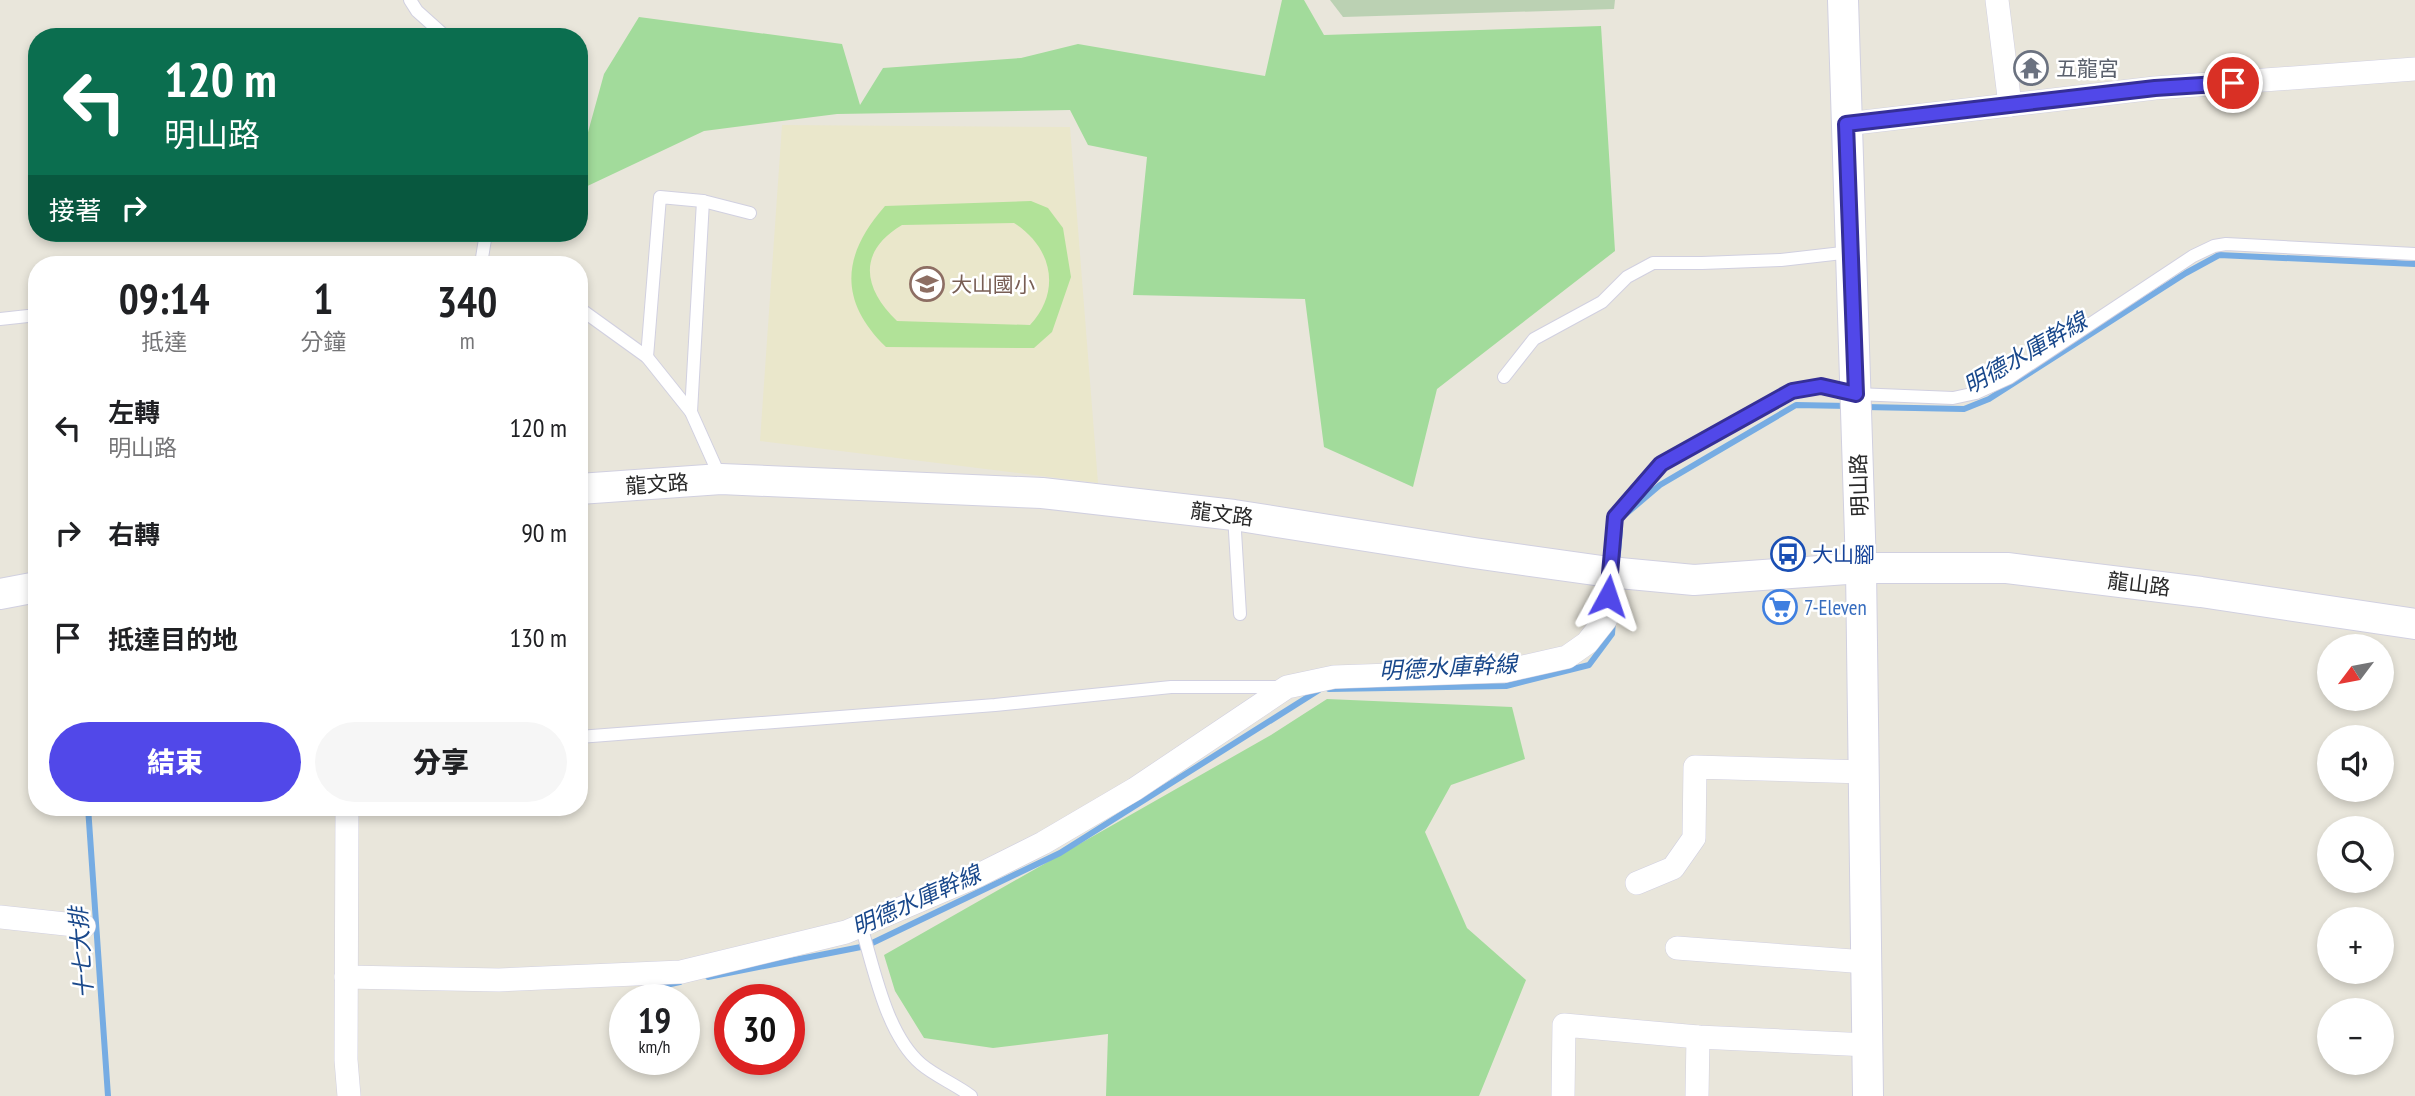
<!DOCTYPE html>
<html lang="zh-TW">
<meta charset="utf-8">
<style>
:root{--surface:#fff;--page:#f6f6f6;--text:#202124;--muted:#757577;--accent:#5148e9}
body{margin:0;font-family:"PT Sans Narrow","Noto Sans TC",sans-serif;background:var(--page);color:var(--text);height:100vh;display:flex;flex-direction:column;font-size:26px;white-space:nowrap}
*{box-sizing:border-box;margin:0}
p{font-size:23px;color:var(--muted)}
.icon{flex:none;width:38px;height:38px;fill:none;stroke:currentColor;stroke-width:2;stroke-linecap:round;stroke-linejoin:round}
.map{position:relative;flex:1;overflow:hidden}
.side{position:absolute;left:28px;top:256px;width:560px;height:560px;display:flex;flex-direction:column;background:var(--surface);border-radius:28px;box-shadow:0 4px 10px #0003}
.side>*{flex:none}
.guide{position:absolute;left:28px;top:28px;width:560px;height:214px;border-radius:28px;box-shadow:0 4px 10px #0003;background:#0b6e4f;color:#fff;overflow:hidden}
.needle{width:46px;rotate:238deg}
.buttons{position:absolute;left:2317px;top:634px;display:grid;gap:14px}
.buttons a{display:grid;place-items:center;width:77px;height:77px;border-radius:50%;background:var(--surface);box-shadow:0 4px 10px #0003;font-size:35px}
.speed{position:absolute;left:609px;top:984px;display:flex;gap:14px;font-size:35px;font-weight:700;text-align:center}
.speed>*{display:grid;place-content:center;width:91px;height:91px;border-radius:50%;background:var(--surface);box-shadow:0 4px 10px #0003;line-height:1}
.speed small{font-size:18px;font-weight:400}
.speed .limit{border:10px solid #d22;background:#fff;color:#111}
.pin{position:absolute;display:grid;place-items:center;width:60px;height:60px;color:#fff;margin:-30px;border:4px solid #fff;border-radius:50%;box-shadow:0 2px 7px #0007}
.me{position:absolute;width:77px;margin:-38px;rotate:5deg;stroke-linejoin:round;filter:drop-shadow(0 0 5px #0008)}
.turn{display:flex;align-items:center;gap:24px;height:147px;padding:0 21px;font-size:32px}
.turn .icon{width:91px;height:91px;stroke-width:2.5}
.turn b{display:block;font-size:49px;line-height:60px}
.then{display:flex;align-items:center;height:66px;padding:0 21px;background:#0003;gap:14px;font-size:26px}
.eta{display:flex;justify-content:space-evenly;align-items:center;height:119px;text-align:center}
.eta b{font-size:42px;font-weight:800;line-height:49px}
.cta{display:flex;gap:14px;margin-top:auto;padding:14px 21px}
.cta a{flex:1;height:80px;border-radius:42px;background:var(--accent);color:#fff;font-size:28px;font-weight:800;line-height:80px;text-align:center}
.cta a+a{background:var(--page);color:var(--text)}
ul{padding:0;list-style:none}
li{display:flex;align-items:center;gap:21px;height:105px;padding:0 21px}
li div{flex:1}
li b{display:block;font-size:26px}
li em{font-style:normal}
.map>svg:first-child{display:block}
.education{fill:#eae7cb}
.green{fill:#a2db9b}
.cemetery{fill:#bbd1b3}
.pitch{fill:#b1e298;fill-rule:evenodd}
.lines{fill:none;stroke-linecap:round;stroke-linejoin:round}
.stream{stroke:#76ace3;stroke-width:6}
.service-casing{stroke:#d1d0e0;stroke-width:14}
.minor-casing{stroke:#d1d0e0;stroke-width:24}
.tertiary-casing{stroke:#d1d0e0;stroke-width:32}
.service{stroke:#fff;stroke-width:12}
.minor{stroke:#fff;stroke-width:23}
.tertiary{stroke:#fff;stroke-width:30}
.route-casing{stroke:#352f97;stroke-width:18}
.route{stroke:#5148e9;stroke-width:12}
.labels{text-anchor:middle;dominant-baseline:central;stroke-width:5;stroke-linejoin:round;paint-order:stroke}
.worship-label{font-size:21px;fill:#5b616d;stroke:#fff;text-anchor:start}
.education-label{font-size:21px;fill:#785e54;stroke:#fff;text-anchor:start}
.street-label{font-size:21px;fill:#282828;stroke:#fff}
.transit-label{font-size:21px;fill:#164399;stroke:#fff;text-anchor:start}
.shop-label{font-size:21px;fill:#366cbe;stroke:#fff;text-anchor:start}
.water-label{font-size:23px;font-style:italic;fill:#19488b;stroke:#fff}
</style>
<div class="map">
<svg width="2415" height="1096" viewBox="0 0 2415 1096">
<rect width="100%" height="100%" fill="#e9e6db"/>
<polygon class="education" points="782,125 1070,127 1098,483 760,441"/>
<g class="green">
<polygon points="1282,0 1304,0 1324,35 1601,26 1615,251 1437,389 1413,487 1324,447 1305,299 1133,295 1147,157 1088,145 1070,110 837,114 704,131 579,190 579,165 604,74 639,17 842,44 860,105 883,68 1021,58 1078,44 1265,76"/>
<polygon points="1327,699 1512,707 1525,759 1451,785 1425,832 1467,928 1526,980 1479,1096 1106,1096 1108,1034 993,1048 924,1038 895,991 884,955 1271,735"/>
</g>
<polygon class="cemetery" points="1330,0 1615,0 1614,9 1343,17"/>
<path class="pitch" d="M1031 201 1048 208 1063 228 1071 277 1052 332 1034 348 886 347C838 300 842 255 885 206ZM1014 223C1052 247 1062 291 1030 325L897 321C863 288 857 252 902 225Z"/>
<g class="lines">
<g class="stream">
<polyline points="1865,407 1964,409 1989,399 2186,273 2219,255 2415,264"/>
<polyline points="1620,519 1660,485 1796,405 1848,406"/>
<polyline points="1617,565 1620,530"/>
<polyline points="1329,689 1506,686 1589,665 1612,634 1613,621"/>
<polyline points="88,807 108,1096"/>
<polyline points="708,977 866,946 1060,853 1319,690"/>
<polyline points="647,989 680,982"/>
</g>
<g class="service-casing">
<g id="service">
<polyline points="410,0 417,11 446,37"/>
<polyline points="481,264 486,233"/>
<polyline points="579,308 647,357 691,412 721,479"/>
<polyline points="0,319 37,315"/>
<polyline points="647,357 660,197 703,201 750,213"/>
<polyline points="1504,377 1534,339 1602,302 1627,277 1653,263 1702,263 1781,260 1851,252"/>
<polyline points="691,412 703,201"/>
<polyline points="1234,515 1240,614"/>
<polyline points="1609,572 1615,517 1661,464 1792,391 1821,386 1856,394 1953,398 1976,393 2009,378 2193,256 2214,246 2226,244 2415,254"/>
<polyline points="579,737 995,705 1171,687 1284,687"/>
<path d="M861 926C874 968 886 1034 921 1064 935 1076 955 1084 971 1096"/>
</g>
</g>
<g class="minor-casing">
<g id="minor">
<polyline points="1997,0 2010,105"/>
<polyline points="1846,124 2155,88 2415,69"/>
<polyline points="347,807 346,1060 349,1096"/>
<polyline points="1637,883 1673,868 1694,838 1695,767 1864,772"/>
<polyline points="0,917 84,926"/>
<polyline points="1677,948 1866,962"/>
<polyline points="346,977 499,980 681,972 846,932 977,876 1043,843 1135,789 1287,687 1334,677 1505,671 1567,657 1587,643 1606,619 1609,572"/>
<polyline points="1563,1096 1564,1025 1698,1037 1868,1045"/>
<polyline points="1697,1096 1698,1037"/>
</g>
</g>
<g class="tertiary-casing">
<g id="tertiary">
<polyline points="1843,0 1861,568 1868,1096"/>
<polyline points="579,489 721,479 1042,493 1234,515 1474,553 1609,572 1694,580 1861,568 2007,568 2201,592 2415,624"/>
<polyline points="0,594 37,587"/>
</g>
</g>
<use href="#service" class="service"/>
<use href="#minor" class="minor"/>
<use href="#tertiary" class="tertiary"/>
</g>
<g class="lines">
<g class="route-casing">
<polyline id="route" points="1608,596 1615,517 1661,464 1792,391 1821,386 1856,394 1846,124 2155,88 2233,83"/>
</g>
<use href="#route" class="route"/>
</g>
<defs>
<g id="temple-ring" transform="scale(1.75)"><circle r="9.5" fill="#fff" stroke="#6b7280" stroke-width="1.5"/><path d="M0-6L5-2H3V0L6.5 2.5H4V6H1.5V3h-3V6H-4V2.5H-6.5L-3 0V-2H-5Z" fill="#6b7280"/></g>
<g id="school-ring" transform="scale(1.75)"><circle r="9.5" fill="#fff" stroke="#8d6e63" stroke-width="1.5"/><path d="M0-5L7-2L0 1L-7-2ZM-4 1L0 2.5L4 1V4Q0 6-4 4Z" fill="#8d6e63"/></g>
<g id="bus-ring" transform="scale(1.75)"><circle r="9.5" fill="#fff" stroke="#1a4fb4" stroke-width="1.5"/><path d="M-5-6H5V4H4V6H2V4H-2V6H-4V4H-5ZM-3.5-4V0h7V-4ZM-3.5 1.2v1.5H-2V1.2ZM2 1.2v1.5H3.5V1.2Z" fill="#1a4fb4"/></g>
<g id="supermarket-ring" transform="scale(1.75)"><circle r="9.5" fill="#fff" stroke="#3f7fe0" stroke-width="1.5"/><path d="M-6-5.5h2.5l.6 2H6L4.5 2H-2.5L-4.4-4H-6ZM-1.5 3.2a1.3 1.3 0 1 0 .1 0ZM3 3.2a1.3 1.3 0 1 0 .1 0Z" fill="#3f7fe0"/></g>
</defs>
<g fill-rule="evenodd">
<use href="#temple-ring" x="2031" y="68"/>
<use href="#school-ring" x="927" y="284"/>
<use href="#bus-ring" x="1788" y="554"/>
<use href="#supermarket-ring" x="1780" y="607"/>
</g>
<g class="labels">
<g class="worship-label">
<text x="2056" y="68">五龍宮</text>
</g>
<g class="education-label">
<text x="951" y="284">大山國小</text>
</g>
<g class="street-label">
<text transform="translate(657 484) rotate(-4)">龍文路</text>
<text transform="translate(1859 485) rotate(-92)">明山路</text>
<text transform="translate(1222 514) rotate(7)">龍文路</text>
<text transform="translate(2139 584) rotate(7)">龍山路</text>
</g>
<g class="transit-label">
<text x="1812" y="554">大山腳</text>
</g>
<g class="shop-label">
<text x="1804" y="607">7-Eleven</text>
</g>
<g class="water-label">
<text transform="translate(2025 353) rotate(-30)">明德水庫幹線</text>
<text transform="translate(1448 667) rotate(-3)">明德水庫幹線</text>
<text transform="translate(916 900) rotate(-24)">明德水庫幹線</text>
<text transform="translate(81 953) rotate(-94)">十七大排</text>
</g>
</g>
</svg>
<div class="buttons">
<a><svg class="needle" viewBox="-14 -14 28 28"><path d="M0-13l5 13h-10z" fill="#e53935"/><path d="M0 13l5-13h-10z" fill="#757577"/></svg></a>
<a><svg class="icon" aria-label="sound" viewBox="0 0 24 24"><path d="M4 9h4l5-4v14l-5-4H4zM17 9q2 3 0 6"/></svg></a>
<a><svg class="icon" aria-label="search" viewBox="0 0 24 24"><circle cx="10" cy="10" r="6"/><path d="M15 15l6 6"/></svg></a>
<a>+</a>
<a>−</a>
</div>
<div class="speed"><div>19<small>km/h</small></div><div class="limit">30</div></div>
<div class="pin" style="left:2233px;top:83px;background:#d93025"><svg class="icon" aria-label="arrive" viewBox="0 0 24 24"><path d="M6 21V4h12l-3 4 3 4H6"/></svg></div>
<svg class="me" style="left:1608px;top:596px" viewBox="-20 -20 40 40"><path d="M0-17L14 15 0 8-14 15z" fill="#5148e9" stroke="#fff" stroke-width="4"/></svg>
<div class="guide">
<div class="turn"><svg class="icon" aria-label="left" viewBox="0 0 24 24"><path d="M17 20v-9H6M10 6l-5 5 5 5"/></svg><div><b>120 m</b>明山路</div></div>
<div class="then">接著<svg class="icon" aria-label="right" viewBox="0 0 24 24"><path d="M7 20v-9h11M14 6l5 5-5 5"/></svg></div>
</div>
<section class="side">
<div class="eta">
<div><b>09:14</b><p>抵達</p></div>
<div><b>1</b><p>分鐘</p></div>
<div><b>340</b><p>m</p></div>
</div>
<ul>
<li><svg class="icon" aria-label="left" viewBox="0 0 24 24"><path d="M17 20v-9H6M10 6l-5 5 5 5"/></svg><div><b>左轉</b><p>明山路</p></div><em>120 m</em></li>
<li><svg class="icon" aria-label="right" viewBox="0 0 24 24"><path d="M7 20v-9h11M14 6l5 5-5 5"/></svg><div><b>右轉</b></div><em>90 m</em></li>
<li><svg class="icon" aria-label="arrive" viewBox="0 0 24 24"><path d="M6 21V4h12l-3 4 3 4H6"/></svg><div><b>抵達目的地</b></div><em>130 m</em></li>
</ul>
<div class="cta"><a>結束</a><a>分享</a></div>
</section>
</div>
